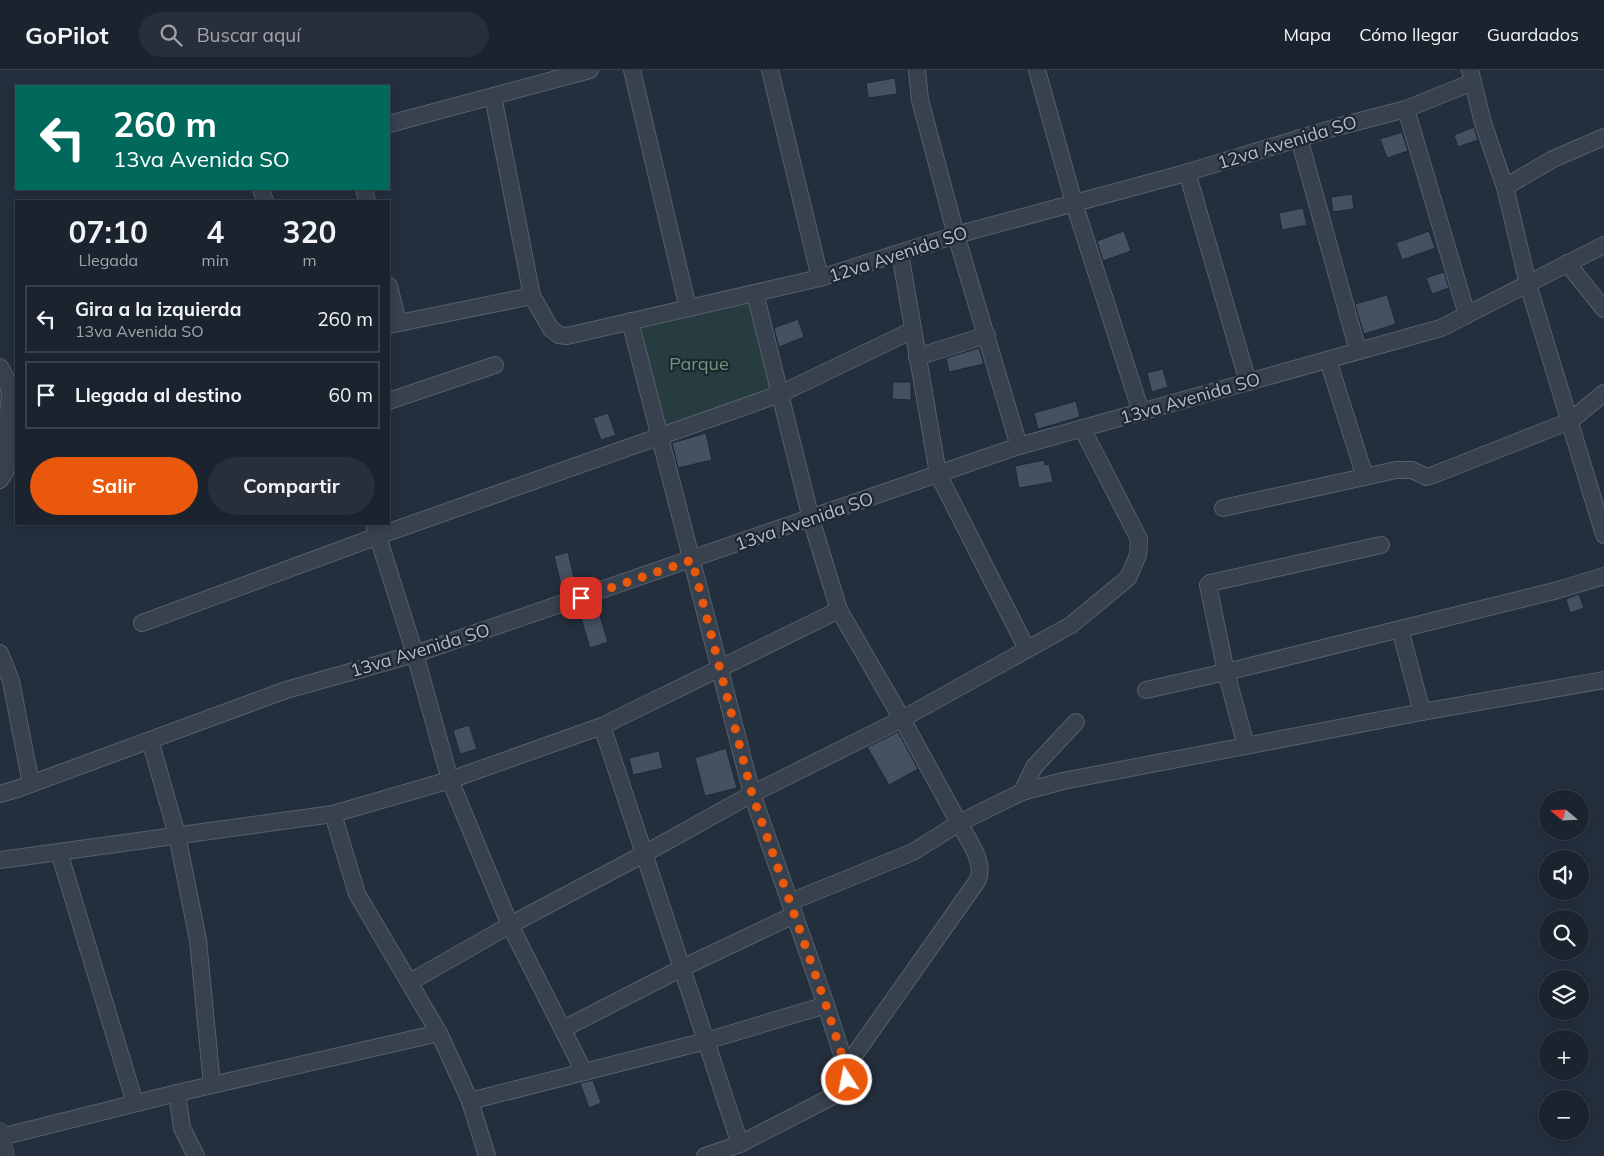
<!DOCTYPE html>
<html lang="es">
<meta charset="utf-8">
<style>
:root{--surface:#1b232e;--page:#282f3a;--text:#f1f3f6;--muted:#a0a4aa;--line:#39404a;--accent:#ea580c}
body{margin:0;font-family:Mulish,sans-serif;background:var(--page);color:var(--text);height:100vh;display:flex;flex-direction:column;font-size:19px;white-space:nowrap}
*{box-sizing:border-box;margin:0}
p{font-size:16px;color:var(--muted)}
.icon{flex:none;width:28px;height:28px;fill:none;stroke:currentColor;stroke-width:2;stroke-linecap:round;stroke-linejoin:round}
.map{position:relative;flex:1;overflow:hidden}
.sheet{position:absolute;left:15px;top:130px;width:375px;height:325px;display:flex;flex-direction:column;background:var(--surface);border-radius:0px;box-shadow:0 2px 12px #0003,0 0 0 1px var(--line)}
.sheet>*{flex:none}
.hud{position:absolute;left:15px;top:15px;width:375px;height:105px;border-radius:0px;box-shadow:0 2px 12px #0003,0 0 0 1px var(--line);background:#00695c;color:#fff;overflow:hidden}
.needle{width:32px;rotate:289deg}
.fabs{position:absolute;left:1539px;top:720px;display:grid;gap:10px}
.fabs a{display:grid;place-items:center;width:50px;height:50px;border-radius:50%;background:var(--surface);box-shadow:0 2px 12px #0003,0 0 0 1px var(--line);font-size:25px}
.pin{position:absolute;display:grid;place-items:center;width:42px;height:42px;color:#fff;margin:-21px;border-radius:10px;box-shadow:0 2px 8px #0006}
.me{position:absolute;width:55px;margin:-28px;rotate:349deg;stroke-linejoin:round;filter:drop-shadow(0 0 4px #0008)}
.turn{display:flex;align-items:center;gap:18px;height:105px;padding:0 15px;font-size:22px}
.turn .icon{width:65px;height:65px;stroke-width:2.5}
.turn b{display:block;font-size:35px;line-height:42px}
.eta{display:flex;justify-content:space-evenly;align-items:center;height:85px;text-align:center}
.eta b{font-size:30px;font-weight:700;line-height:35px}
.primary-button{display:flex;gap:10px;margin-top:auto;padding:10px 15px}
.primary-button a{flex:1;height:58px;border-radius:30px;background:var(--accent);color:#fff;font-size:20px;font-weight:700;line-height:58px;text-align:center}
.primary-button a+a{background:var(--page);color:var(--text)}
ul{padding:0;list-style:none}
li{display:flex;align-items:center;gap:15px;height:68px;margin:0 10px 8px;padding:0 5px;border:2px solid var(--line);border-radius:0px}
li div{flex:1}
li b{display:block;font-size:19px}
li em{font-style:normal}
header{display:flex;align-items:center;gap:30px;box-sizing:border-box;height:70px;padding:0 25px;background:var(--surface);border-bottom:1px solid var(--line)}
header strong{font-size:24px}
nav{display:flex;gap:28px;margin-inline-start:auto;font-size:18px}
.search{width:350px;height:45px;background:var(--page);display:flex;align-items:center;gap:12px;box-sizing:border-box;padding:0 18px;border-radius:28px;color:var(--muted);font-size:19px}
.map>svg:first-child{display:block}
.green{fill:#263c3f}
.building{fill:#455162;stroke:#1f2835}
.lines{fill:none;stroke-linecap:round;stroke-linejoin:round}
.minor-casing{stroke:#565f6c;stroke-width:18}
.tertiary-casing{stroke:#565f6c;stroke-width:21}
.minor{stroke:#38414e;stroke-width:16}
.tertiary{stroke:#38414e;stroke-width:20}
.route{stroke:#ea580c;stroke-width:9;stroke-dasharray:0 16.2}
.labels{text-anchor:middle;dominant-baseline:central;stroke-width:4.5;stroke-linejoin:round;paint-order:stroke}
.street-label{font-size:18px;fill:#b4bcc9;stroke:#1d2633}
.park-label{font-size:18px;fill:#6b9a76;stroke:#1d2633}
</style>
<header>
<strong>GoPilot</strong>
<div class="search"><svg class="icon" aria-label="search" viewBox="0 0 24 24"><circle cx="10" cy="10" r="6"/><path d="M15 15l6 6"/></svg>Buscar aquí</div>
<nav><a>Mapa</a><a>Cómo llegar</a><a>Guardados</a></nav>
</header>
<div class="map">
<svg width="1604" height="1086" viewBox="0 0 1604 1086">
<rect width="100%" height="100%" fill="#242f3e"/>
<polygon class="green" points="755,223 780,324 660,366 630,251"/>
<g class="building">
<polygon points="895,8 897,24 868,28 866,13"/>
<polygon points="1474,57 1478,70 1458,77 1454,65"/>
<polygon points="1402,62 1408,81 1387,88 1380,69"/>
<polygon points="1352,124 1354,139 1333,142 1331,127"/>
<polygon points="1303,138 1307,155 1282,160 1279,143"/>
<polygon points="1124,161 1131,181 1103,191 1097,171"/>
<polygon points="1429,161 1435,178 1402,190 1396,173"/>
<polygon points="1444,202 1449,218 1432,224 1426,208"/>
<polygon points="1387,225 1396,254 1364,264 1355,234"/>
<polygon points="798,249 804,267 779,277 774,258"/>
<polygon points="979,278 984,294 949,302 946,288"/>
<polygon points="1163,299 1168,317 1152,322 1147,303"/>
<polygon points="893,312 911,312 911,330 892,329"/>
<polygon points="1076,331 1080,347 1038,359 1034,343"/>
<polygon points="608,343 616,365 601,370 593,348"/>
<polygon points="706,363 712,390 678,398 672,373"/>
<polygon points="1044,390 1045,395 1049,394 1053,412 1019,418 1015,396"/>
<polygon points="568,482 575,512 561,515 554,486"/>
<polygon points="1579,524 1584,538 1570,543 1566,529"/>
<polygon points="597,536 608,572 590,578 579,542"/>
<polygon points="469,655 477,679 460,684 453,660"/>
<polygon points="898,662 918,699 889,715 867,677"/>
<polygon points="726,678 737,718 705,726 695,688"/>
<polygon points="659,681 663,698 633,705 629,688"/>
<polygon points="593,1010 601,1033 589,1038 580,1013"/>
</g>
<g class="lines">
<g class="minor-casing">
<g id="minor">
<polyline points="632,0 688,238"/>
<polyline points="770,0 820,208"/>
<polyline points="917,0 920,30 956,165 1019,376"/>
<polyline points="1037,0 1074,133 1141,342"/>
<polyline points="1470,0 1483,53 1505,117 1528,214 1604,465"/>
<polyline points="493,26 532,226 551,259 559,265 567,266 820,208 956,165 1182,104 1337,57 1406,39 1473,12"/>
<polyline points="1406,39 1467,245"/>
<polyline points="389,54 590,0"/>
<polyline points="1299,68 1358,281"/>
<polyline points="1187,102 1248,312"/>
<polyline points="1505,117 1553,89 1604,67"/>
<polyline points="261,119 265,131"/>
<polyline points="364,119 367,131"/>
<polyline points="900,183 938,404 1027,579"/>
<polyline points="1567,193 1604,239"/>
<polyline points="389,216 398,253"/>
<polyline points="630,251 752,724 826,935 846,997 847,1010 841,1022 740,1074 705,1086"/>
<polyline points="389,255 532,226"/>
<polyline points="917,287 987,265"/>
<polyline points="1328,290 1365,407"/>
<polyline points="0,297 7,310 10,325 7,352 6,400 0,410"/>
<polyline points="389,331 495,295"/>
<polyline points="1223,438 1396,400 1412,400 1427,407 1433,405 1570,351 1604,323"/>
<polyline points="374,454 415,584 450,710 510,855 584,1002"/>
<polyline points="142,553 378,466 780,324 913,260"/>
<polyline points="1400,559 1422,642"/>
<polyline points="0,583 11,611 31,714"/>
<polyline points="1146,620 1226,602 1558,520 1604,506"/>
<polyline points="602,656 740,1074"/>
<polyline points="150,670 177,765 198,870 212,1015"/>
<polyline points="1246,676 1226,602 1208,515 1210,513 1381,475"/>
<polyline points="1022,722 1034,697 1076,652"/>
<polyline points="0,724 17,719 286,620 415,584 1019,376 1441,258 1604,175"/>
<polyline points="333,744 357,824 439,963 470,1031 487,1086"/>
<polyline points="59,782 135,1033"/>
<polyline points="0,790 333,744 450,710 602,656 839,540 811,449 755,223"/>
<polyline points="790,832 913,782 959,753 902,649 839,540"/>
<polyline points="410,912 510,855 644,784 752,724 902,649 1071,555 1128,508 1138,485 1139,469 1082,358"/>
<polyline points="563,959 682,898 794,845"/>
<path d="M846 997 978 810C985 791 968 770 959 753L1022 722 1063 711 1422 642 1604 610"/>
<polyline points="177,1023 182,1058 196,1086"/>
<polyline points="470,1031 706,971 826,935"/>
<polyline points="1,1067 177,1023 439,963"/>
</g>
</g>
<g class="tertiary-casing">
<polyline id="tertiary" points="0,1063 4,1086"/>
</g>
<use href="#minor" class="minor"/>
<use href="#tertiary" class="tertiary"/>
</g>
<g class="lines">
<polyline class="route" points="581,528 692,490 752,724 826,935 846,998 847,1010"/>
</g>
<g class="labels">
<g class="street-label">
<text transform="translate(1287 72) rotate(-17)">12va Avenida SO</text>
<text transform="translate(898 184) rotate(-18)">12va Avenida SO</text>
<text transform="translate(1190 328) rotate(-16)">13va Avenida SO</text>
<text transform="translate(804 451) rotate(-19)">13va Avenida SO</text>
<text transform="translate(420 580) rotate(-17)">13va Avenida SO</text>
</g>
<g class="park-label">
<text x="699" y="293">Parque</text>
</g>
</g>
</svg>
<div class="fabs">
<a><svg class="needle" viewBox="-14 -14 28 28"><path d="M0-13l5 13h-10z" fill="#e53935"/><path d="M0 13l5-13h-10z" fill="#a0a4aa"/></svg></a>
<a><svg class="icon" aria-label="sound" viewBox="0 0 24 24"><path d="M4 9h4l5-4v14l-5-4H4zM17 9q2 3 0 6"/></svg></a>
<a><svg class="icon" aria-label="search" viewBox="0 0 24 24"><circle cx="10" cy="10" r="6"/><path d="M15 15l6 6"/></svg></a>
<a><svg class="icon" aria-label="layers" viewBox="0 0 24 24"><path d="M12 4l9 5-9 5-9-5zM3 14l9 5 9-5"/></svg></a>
<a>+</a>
<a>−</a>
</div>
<div class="pin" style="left:581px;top:528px;background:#d93025"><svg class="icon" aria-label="arrive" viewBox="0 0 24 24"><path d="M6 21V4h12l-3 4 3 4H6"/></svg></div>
<svg class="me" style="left:847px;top:1010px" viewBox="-20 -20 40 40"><circle r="17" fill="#ea580c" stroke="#fff" stroke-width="3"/><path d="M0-11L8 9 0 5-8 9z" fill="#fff"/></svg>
<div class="hud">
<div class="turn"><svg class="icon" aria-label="left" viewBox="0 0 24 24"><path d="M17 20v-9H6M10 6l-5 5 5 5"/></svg><div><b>260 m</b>13va Avenida SO</div></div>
</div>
<section class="sheet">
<div class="eta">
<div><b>07:10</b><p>Llegada</p></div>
<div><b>4</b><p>min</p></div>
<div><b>320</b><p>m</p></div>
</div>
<ul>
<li><svg class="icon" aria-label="left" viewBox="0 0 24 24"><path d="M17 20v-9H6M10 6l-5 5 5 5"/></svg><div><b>Gira a la izquierda</b><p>13va Avenida SO</p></div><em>260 m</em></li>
<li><svg class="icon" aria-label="arrive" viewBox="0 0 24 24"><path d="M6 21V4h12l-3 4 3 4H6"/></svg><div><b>Llegada al destino</b></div><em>60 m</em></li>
</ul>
<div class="primary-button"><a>Salir</a><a>Compartir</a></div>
</section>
</div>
